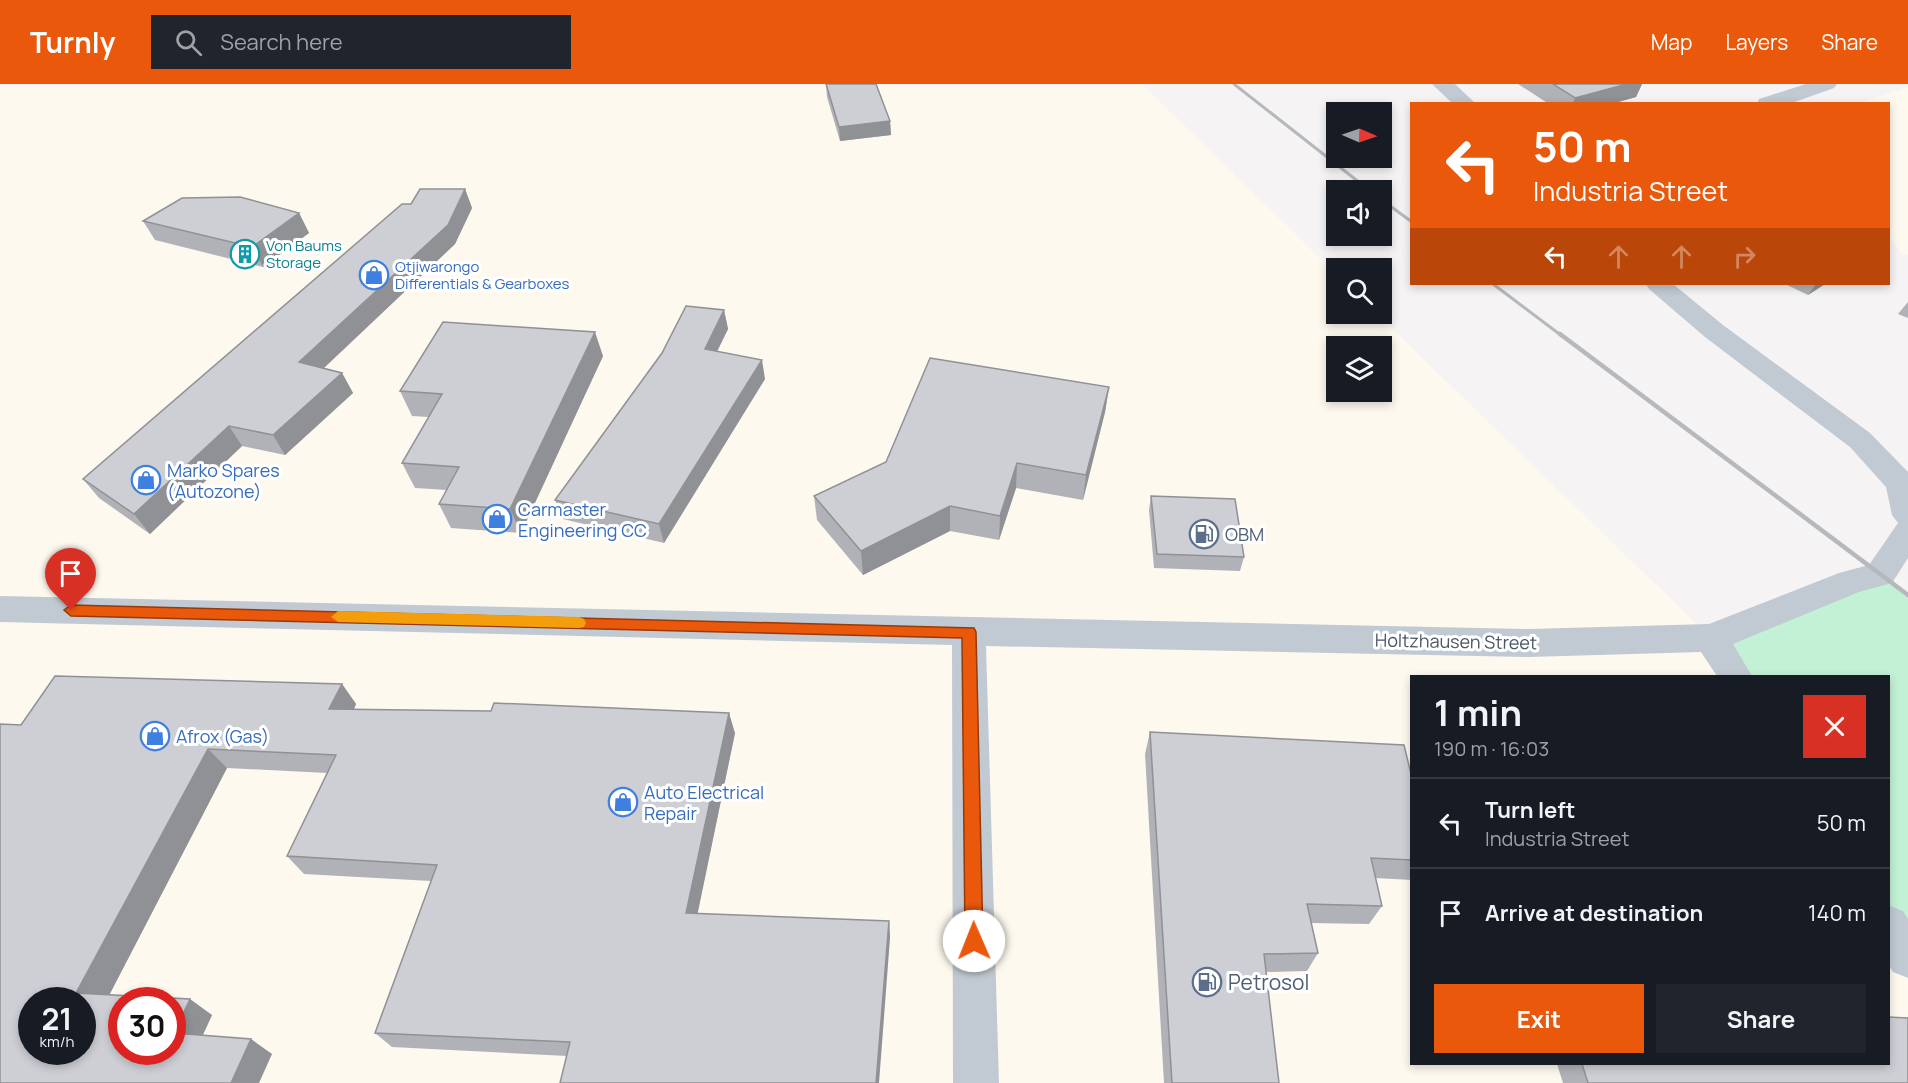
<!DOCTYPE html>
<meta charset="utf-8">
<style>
:root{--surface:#171b24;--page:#20242c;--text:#f1f3f6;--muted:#9ea1a6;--line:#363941;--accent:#ea580c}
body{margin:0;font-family:Manrope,sans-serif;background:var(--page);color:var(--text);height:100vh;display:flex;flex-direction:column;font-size:22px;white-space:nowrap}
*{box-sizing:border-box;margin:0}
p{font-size:20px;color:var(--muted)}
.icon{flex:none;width:33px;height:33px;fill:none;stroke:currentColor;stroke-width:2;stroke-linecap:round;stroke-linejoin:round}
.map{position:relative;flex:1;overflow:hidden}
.side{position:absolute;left:1410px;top:591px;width:480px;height:390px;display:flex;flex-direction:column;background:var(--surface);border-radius:0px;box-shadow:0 3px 9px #0003}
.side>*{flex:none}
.guide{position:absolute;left:1410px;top:18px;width:480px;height:183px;border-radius:0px;box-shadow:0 3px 9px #0003;background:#ea580c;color:#fff;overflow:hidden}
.needle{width:39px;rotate:92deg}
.tools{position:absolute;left:1326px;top:18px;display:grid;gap:12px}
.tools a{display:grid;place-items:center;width:66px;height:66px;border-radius:0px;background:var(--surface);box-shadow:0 3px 9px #0003;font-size:30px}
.speed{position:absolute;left:18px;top:903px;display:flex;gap:12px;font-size:30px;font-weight:700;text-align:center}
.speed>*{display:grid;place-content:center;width:78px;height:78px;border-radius:50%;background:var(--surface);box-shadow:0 3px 9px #0003;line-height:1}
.speed small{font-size:15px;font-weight:400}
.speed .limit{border:9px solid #d22;background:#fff;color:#111}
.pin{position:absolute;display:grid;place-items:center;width:51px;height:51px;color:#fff;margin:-62px -26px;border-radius:50% 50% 50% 0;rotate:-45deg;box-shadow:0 0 6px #0007}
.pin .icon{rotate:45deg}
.me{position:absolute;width:66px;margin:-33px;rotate:359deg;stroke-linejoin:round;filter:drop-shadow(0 0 4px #0008)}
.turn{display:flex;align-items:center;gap:21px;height:126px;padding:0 24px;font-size:27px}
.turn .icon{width:78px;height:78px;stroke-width:2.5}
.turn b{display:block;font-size:42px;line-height:51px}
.lanes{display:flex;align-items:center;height:57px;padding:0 24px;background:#0003;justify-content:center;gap:30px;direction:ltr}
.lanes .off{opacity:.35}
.round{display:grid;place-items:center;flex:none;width:63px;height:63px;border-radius:0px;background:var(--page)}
.headline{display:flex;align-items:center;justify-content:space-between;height:102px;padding:0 24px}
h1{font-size:36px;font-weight:700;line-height:45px}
.action{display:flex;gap:12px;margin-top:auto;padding:12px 24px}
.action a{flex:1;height:69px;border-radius:0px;background:var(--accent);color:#fff;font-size:24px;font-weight:700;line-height:69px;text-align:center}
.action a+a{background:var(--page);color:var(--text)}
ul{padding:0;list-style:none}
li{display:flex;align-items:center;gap:18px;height:90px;padding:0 24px;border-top:2px solid var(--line)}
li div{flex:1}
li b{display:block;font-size:22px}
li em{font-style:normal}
header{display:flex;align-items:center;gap:36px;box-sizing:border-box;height:84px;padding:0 30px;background:var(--accent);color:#fff}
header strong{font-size:28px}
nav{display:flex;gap:33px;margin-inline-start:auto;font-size:21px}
.search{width:420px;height:54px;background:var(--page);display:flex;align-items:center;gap:15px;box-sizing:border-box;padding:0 21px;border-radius:0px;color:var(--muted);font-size:22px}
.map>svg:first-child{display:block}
.commercial{fill:#fdf9ef;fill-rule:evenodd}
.green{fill:#c3f1d5}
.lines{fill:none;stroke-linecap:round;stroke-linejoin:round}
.minor{fill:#c1cad2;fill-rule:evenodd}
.rail-far1{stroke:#b5b8bd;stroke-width:3}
.rail{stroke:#b5b8bd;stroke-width:4.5}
.wall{fill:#b0b2b7}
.shaded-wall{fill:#909195}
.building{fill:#cdcfd5;stroke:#909195;stroke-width:1.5;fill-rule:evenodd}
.route{fill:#ea580c;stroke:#983908;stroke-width:1.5}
.slow{fill:#f59e0b}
.labels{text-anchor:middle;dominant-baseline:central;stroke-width:6;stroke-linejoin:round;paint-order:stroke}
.far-culture-label{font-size:15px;fill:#0d838f;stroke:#fff;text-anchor:start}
.far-shop-label{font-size:15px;fill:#366cbe;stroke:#fff;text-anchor:start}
.shop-label{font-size:18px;fill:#366cbe;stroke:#fff;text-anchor:start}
.service-label{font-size:18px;fill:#4e5e75;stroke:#fff;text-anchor:start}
.street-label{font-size:18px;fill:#4a5661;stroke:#fff}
.near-service-label{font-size:21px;fill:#4e5e75;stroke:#fff;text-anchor:start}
</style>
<header>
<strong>Turnly</strong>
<div class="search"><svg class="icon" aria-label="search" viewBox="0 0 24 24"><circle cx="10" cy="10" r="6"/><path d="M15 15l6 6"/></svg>Search here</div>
<nav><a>Map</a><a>Layers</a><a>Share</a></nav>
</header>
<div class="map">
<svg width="1908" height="999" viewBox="0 0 1908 999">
<rect width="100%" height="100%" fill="#f5f3f3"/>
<g class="commercial">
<path d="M0 0H1142L1336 190V230H1377L1711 554 1735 592H1412V980H1888L1889 841 1908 873V999H0ZM1336 262H1382V308H1336ZM32 916H82V968H32ZM122 916H172V968H122Z"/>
<polygon points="1908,3 1908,170 1904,172 1889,152 1888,20 1860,19"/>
</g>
<polygon class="green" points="1880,490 1908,511 1908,873 1889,841 1888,592 1735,592 1711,554"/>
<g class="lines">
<g class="minor">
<polygon points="1432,0 1455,0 1476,20 1453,20"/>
<polygon points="1806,0 1837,0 1834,4 1789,20 1757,20 1759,15"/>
<polygon points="1646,200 1673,200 1723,241 1870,349 1908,388 1908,474 1892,499 1859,508 1733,560 1752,592 1717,592 1701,568 1529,573 986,562 999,999 953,999 952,561 0,538 0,512 1529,545 1709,540 1839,489 1869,481 1898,439 1892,431 1886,403 1850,363 1705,253 1649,205"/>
<polygon points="1888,821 1903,827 1908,835 1908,894 1893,888 1888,880"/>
</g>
<g class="rail-far1">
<polyline points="1234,0 1369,106"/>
<polyline points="1382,116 1412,138"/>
<polyline points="1493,200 1562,252"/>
</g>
<polyline class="rail" points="1560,250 1908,511"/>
</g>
<g class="wall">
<polygon points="826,0 890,37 891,51 840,57 827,13"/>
<polygon points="1518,0 1642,0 1636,13 1611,20 1549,20"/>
<polygon points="465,105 472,124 455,160 324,284 342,289 353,309 285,371 242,362 150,450 99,414 83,395"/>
<polygon points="299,129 309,149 263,183 155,156 143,137"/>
<polygon points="1785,200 1825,200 1808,211"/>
<polygon points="1908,218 1908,234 1898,230"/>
<polygon points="724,226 728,245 717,267 765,295 664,459 563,435 555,416"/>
<polygon points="603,272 521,449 451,444 439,420 447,406 415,404 402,379 429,333 412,332 400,307"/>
<polygon points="1109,303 1105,328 1083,416 1016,404 999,456 950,447 863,491 817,436 814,412"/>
<polygon points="1151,412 1244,473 1240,487 1154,484 1149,426"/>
<polygon points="342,600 356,620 354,625 735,649 697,830 889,837 890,854 567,972 392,963 375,949 431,797 304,790 287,772 327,689 227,684 109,911 212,931 203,951 272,970 0,999 21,641"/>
<polygon points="1150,648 1412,694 1412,796 1375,794 1382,822 1369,840 1311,839 1318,869 1307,887 1266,888 1279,999 1164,999 1145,670"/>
<polygon points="1557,980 1888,980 1908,999 1563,999"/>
</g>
<g class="shaded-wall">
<polygon points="1627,0 1642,0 1636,13 1611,20 1573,20 1575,14"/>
<polygon points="890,37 891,51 840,57 839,43"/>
<polygon points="465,105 472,124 455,160 310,297 299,278"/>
<polygon points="299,129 309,149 263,183 252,163"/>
<polygon points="1816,200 1825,200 1808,211"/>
<polygon points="724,226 728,245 709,284 705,265"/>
<polygon points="595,248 603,272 521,449 510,425"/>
<polygon points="762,276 765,295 664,459 659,440"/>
<polygon points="342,289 353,309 285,371 273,351"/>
<polygon points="1109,303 1105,328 1083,416 1086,391"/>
<polygon points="229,342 242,362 150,450 134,430"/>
<polygon points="1017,379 1016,404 999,456 1000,432"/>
<polygon points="950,422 950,447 863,491 861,467"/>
<polygon points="342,600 356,620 345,645 329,625"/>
<polygon points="729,629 735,649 694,847 686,829"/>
<polygon points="208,665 227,684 102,925 76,909"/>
<polygon points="889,837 890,854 879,999 876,999"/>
<polygon points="190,915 212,931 197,963 174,949"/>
<polygon points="251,955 272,970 259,999 231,999"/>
</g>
<g class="building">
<polygon points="826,0 876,0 890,37 839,43"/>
<polygon points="1553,0 1627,0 1575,14"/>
<polygon points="420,105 465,105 448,141 299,278 342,289 273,351 229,342 134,430 83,395 402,120 411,120"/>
<polygon points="240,113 299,129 252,163 143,137 182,114"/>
<polygon points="686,222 724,226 705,265 762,276 659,440 555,416 662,269"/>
<polygon points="443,238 595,248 510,425 439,420 459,383 402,379 442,310 400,307"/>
<polygon points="930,274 1109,303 1086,391 1017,379 1000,432 950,422 861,467 814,412 886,378"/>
<polygon points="1151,412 1235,415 1244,473 1157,470"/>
<path d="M55 592 342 600 329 625 491 627 494 619 729 629 686 829 889 837 876 999H560L570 958 375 949 437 781 287 772 336 671 208 665 76 909 190 915 174 949 251 955 231 999H0V640L21 641ZM32 916H82V968H32ZM122 916H172V968H122Z"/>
<polygon points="1150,648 1404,661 1412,694 1412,776 1371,774 1382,822 1307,820 1318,869 1264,870 1279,999 1172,999"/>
<polygon points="1888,933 1908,934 1908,999 1588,999 1582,980 1888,980"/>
</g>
<polygon class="route" points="71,521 974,544 976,548 983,857 980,863 974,865 968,863 965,857 962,554 71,532 64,526"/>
<polygon class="slow" points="338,527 579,533 584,535 586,539 584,543 579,544 338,538 331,533"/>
<defs>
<g id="building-ring" transform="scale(1.5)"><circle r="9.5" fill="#fff" stroke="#0f9aa8" stroke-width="1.5"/><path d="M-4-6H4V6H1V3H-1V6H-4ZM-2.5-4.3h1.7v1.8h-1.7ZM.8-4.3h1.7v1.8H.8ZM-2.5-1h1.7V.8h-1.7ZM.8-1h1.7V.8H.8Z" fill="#0f9aa8"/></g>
<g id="shop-ring" transform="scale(1.5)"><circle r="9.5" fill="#fff" stroke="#3f7fe0" stroke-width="1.5"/><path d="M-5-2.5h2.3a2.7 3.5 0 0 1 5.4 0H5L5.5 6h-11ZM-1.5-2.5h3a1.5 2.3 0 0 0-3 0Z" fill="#3f7fe0"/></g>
<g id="fuel-ring" transform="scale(1.5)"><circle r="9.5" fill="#fff" stroke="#5c6f8a" stroke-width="1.5"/><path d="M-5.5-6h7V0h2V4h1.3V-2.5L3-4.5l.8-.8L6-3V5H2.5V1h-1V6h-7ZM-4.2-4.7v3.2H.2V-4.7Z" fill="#5c6f8a"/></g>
</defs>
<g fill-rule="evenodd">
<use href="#building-ring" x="245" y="170"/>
<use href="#shop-ring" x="374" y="191"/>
<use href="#shop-ring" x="146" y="396"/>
<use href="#shop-ring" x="497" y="435"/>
<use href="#fuel-ring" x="1204" y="450"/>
<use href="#shop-ring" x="155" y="652"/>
<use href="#shop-ring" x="623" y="718"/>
<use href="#fuel-ring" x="1207" y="898"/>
</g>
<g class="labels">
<g class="far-culture-label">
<text x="266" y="161">Von Baums<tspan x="266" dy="17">Storage</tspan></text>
</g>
<g class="far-shop-label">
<text x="395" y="182">Otjiwarongo<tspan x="395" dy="17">Differentials &amp; Gearboxes</tspan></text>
</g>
<g class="shop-label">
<text x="167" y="386">Marko Spares<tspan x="167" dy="21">(Autozone)</tspan></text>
<text x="518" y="425">Carmaster<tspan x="518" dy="21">Engineering CC</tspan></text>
<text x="176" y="652">Afrox (Gas)</text>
<text x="644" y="708">Auto Electrical<tspan x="644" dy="21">Repair</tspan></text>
</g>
<g class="service-label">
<text x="1225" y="450">OBM</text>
</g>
<g class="street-label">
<text transform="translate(1456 557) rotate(1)">Holtzhausen Street</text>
</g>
<g class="near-service-label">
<text x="1228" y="898">Petrosol</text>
</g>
</g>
</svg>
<div class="tools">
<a><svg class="needle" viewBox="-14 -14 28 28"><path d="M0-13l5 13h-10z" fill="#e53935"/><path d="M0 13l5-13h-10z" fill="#9ea1a6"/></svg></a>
<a><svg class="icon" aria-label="sound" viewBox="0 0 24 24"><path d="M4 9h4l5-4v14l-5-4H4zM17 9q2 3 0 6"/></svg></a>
<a><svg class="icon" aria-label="search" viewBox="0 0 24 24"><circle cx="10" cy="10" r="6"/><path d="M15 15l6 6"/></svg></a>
<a><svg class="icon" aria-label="layers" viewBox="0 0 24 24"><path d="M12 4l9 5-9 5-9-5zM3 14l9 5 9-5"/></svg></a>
</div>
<div class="speed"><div>21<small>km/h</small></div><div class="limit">30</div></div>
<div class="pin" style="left:71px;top:526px;background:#d93025"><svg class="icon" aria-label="arrive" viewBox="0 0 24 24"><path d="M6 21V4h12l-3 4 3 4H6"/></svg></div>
<svg class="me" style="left:974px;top:857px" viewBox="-20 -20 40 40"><circle r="19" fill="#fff"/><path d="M0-13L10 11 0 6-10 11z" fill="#ea580c"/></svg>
<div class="guide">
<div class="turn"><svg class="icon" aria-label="left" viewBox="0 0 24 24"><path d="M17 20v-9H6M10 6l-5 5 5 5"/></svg><div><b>50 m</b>Industria Street</div></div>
<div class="lanes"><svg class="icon" aria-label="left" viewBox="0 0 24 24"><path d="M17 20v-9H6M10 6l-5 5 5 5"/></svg><svg class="icon off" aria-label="ahead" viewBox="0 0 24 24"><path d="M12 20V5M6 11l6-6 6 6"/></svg><svg class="icon off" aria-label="ahead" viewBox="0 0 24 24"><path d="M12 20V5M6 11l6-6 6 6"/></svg><svg class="icon off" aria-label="right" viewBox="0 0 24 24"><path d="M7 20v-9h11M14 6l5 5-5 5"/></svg></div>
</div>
<section class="side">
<div class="headline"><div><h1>1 min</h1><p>190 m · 16:03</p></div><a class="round" style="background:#d93025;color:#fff"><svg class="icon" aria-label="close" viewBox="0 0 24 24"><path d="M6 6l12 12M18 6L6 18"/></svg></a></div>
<ul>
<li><svg class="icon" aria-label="left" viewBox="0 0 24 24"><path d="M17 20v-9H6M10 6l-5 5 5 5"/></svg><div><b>Turn left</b><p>Industria Street</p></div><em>50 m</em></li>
<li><svg class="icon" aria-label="arrive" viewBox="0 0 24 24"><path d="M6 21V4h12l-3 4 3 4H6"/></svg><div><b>Arrive at destination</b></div><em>140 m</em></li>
</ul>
<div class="action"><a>Exit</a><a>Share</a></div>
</section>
</div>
